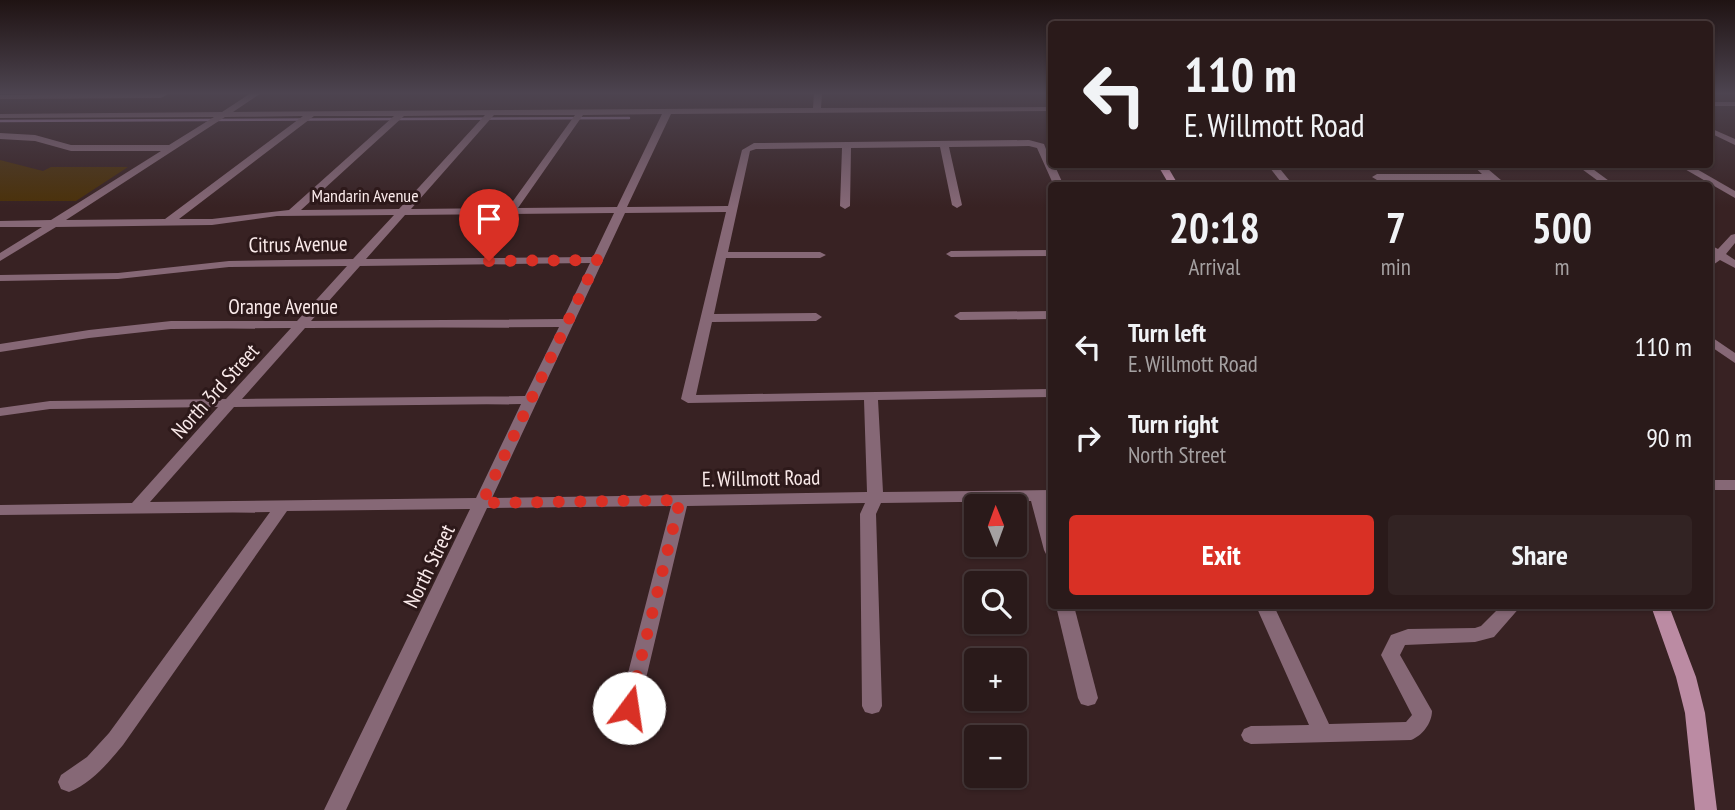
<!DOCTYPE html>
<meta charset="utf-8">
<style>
:root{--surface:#2a1a1a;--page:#322323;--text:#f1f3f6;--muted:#a5a1a2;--line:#463839;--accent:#d93025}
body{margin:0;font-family:"PT Sans Narrow",sans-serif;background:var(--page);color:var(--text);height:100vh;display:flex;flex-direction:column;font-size:26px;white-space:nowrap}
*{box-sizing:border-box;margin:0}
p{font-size:23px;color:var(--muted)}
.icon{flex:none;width:38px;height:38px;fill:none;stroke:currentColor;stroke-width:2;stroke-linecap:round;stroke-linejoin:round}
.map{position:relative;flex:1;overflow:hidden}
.sheet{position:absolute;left:1048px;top:182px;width:665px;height:427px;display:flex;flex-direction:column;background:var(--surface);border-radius:7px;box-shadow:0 2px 5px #0004,0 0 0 2px var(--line)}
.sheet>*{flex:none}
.hud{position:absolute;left:1048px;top:21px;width:665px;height:147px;border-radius:7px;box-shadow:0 2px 5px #0004,0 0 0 2px var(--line);background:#2a1a1a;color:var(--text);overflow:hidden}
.needle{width:46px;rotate:359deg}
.controls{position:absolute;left:964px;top:494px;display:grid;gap:14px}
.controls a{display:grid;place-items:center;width:63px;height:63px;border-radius:7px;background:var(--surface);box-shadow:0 2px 5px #0004,0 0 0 2px var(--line);font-size:35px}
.pin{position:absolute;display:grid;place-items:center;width:60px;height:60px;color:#fff;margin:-72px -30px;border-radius:50% 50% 50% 0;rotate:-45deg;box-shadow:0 0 7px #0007}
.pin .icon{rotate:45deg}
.me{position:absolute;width:77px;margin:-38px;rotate:14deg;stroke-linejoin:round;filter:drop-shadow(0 0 5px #0008)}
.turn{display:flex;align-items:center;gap:24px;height:147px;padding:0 21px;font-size:32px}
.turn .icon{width:91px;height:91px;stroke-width:2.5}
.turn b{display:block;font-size:49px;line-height:60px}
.eta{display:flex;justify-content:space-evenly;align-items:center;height:119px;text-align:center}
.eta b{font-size:42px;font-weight:800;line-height:49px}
.action{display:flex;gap:14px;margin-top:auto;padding:14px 21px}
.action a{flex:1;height:80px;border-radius:7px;background:var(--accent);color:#fff;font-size:28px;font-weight:800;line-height:80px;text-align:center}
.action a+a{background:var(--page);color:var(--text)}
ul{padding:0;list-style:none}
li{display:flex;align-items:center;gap:21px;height:91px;padding:0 21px}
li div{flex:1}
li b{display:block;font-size:26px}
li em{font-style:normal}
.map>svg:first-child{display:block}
.green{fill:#4b3109}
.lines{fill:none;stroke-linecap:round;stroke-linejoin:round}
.stream{stroke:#9d7aa0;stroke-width:2.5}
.street{fill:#866876;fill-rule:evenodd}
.secondary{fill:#bb8ba3;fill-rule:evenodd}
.route{stroke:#d93025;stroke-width:12;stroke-dasharray:0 21.6}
.labels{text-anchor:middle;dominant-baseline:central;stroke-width:6;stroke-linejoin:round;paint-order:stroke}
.far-street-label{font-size:18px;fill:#faeaea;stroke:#2d191a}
.street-label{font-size:21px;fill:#faeaea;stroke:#2d191a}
</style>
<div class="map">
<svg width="1735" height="810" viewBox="0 0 1735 810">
<rect width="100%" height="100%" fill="#382223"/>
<polygon class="green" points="0,160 43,171 51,167 128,167 76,201 0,201"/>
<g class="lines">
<polyline class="stream" points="0,121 629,118"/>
<g class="street">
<polygon points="170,93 161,98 0,99 0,95"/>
<path d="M251 93H261L233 112 813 108 814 93H822L821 108 1052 107V111L671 114 627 207 728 206 742 150 754 143 1029 140 1044 144 1052 164H1054L1064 186H1054L1037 148 1029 146 949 147 962 205 957 208 952 205 940 147 851 148 850 206 845 209 840 206 842 148 756 149 750 151 728 252H820L826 255 820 258H726L714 314 816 313 822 317 816 321 712 322 696 395 1052 389V397L878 400 883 492 1052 490V500H1047L1052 517V556L1046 554 1044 550 1031 501 881 503 876 514 882 706 879 712 872 714 865 712 862 706 860 514 865 503 687 506 639 708 636 714 629 716 622 714 619 708 671 506 487 508 346 810H324L470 509 287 511 123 745C108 763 92 783 69 792L61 789 58 782 61 775 87 757 109 733 270 512 0 515V505L132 503 218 407 50 409 0 416V408L50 401 226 399 291 328 171 329 89 338 0 352V344L89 330 171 321H297L347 266 229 267 118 279 0 281V275L118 273 229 261 353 259 394 215 277 216 212 225 56 227 0 261V253L42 227H0V221L51 220 161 151H71L35 141 0 139V133L35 135 71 145H169L214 117 0 118V114L222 112ZM662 114 617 207 518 208 583 115ZM485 115 399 209 301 210 404 116ZM494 115H575L508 208 411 209ZM303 116 165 219 66 220 225 117ZM314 116H394L289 210 212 219H179ZM726 212 681 399 688 403 864 400 867 492 492 498 625 213ZM614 213 593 257 366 259 405 215ZM590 263 563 319 311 321 360 266ZM559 327 525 396 242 399 305 328ZM521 404 476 498 150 502 234 407Z"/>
<rect x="1710" y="102" width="25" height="4"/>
<polygon points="1710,128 1735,139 1735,145 1710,133"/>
<polygon points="1267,164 1276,164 1294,186 1284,186"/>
<polygon points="1471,164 1482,164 1508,186 1497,186 1490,180 1377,180 1372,177 1377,174 1482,174"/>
<polygon points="1575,164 1586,164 1616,186 1605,186"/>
<polygon points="1676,164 1688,164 1735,191 1735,198"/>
<polygon points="1735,234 1735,243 1726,254 1735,260 1735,268 1720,260 1710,267 1710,258 1713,255 1710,253 1710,245 1718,249 1731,235"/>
<polygon points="1052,250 1052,256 951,257 946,254 951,251"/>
<polygon points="1052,311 1052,319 960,320 954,316 960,312"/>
<polygon points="1710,336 1735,353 1735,363 1710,346"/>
<rect x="1710" y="480" width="25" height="10"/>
<polygon points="1056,606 1074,606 1098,698 1095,704 1088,706 1081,704 1078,698"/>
<path d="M1256 606H1274L1329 724 1406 722 1412 715 1381 655 1391 635 1408 629 1475 628 1481 626 1501 606H1521L1494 637 1475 642 1405 645 1400 655 1432 711C1432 723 1422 736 1411 740L1251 744 1244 741 1241 735 1244 729 1251 726 1309 725Z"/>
</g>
<g class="secondary">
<polygon points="1157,164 1166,164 1179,186 1170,186"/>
<polygon points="1651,606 1669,606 1696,677 1705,713 1717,810 1695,810 1685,713 1676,677"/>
</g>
</g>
<linearGradient id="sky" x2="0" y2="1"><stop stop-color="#1f1313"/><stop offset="0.45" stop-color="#4d4450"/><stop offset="1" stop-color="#4d4450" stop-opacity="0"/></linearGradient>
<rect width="1735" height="207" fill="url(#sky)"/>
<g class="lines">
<polyline class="route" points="489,261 597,260 482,503 680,500 629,708"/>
</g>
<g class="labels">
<g class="far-street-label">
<text x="365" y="195">Mandarin Avenue</text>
</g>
<g class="street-label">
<text transform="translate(298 244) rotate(-1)">Citrus Avenue</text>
<text x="283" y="306">Orange Avenue</text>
<text transform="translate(215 391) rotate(-48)">North 3rd Street</text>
<text transform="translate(761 478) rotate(-1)">E. Willmott Road</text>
<text transform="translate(429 566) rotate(-64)">North Street</text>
</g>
</g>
</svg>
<div class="controls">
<a><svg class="needle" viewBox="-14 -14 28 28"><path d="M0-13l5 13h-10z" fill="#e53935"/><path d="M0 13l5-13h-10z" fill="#a5a1a2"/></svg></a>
<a><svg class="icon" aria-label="search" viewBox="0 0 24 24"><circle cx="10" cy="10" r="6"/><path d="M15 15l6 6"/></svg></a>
<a>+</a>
<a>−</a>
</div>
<div class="pin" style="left:489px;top:261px;background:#d93025"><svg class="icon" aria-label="arrive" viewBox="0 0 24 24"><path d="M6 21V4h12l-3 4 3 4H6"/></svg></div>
<svg class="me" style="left:629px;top:708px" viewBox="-20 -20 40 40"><circle r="19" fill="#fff"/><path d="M0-13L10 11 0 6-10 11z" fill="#d93025"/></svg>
<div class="hud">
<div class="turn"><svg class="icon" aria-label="left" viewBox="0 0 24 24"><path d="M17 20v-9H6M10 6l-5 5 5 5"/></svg><div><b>110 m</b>E. Willmott Road</div></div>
</div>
<section class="sheet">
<div class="eta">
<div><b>20:18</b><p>Arrival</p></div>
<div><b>7</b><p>min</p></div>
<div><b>500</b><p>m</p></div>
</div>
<ul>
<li><svg class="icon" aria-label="left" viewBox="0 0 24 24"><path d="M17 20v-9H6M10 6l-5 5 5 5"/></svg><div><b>Turn left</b><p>E. Willmott Road</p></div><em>110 m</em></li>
<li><svg class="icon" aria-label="right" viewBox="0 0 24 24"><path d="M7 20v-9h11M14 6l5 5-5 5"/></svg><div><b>Turn right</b><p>North Street</p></div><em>90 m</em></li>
</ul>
<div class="action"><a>Exit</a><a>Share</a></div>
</section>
</div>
